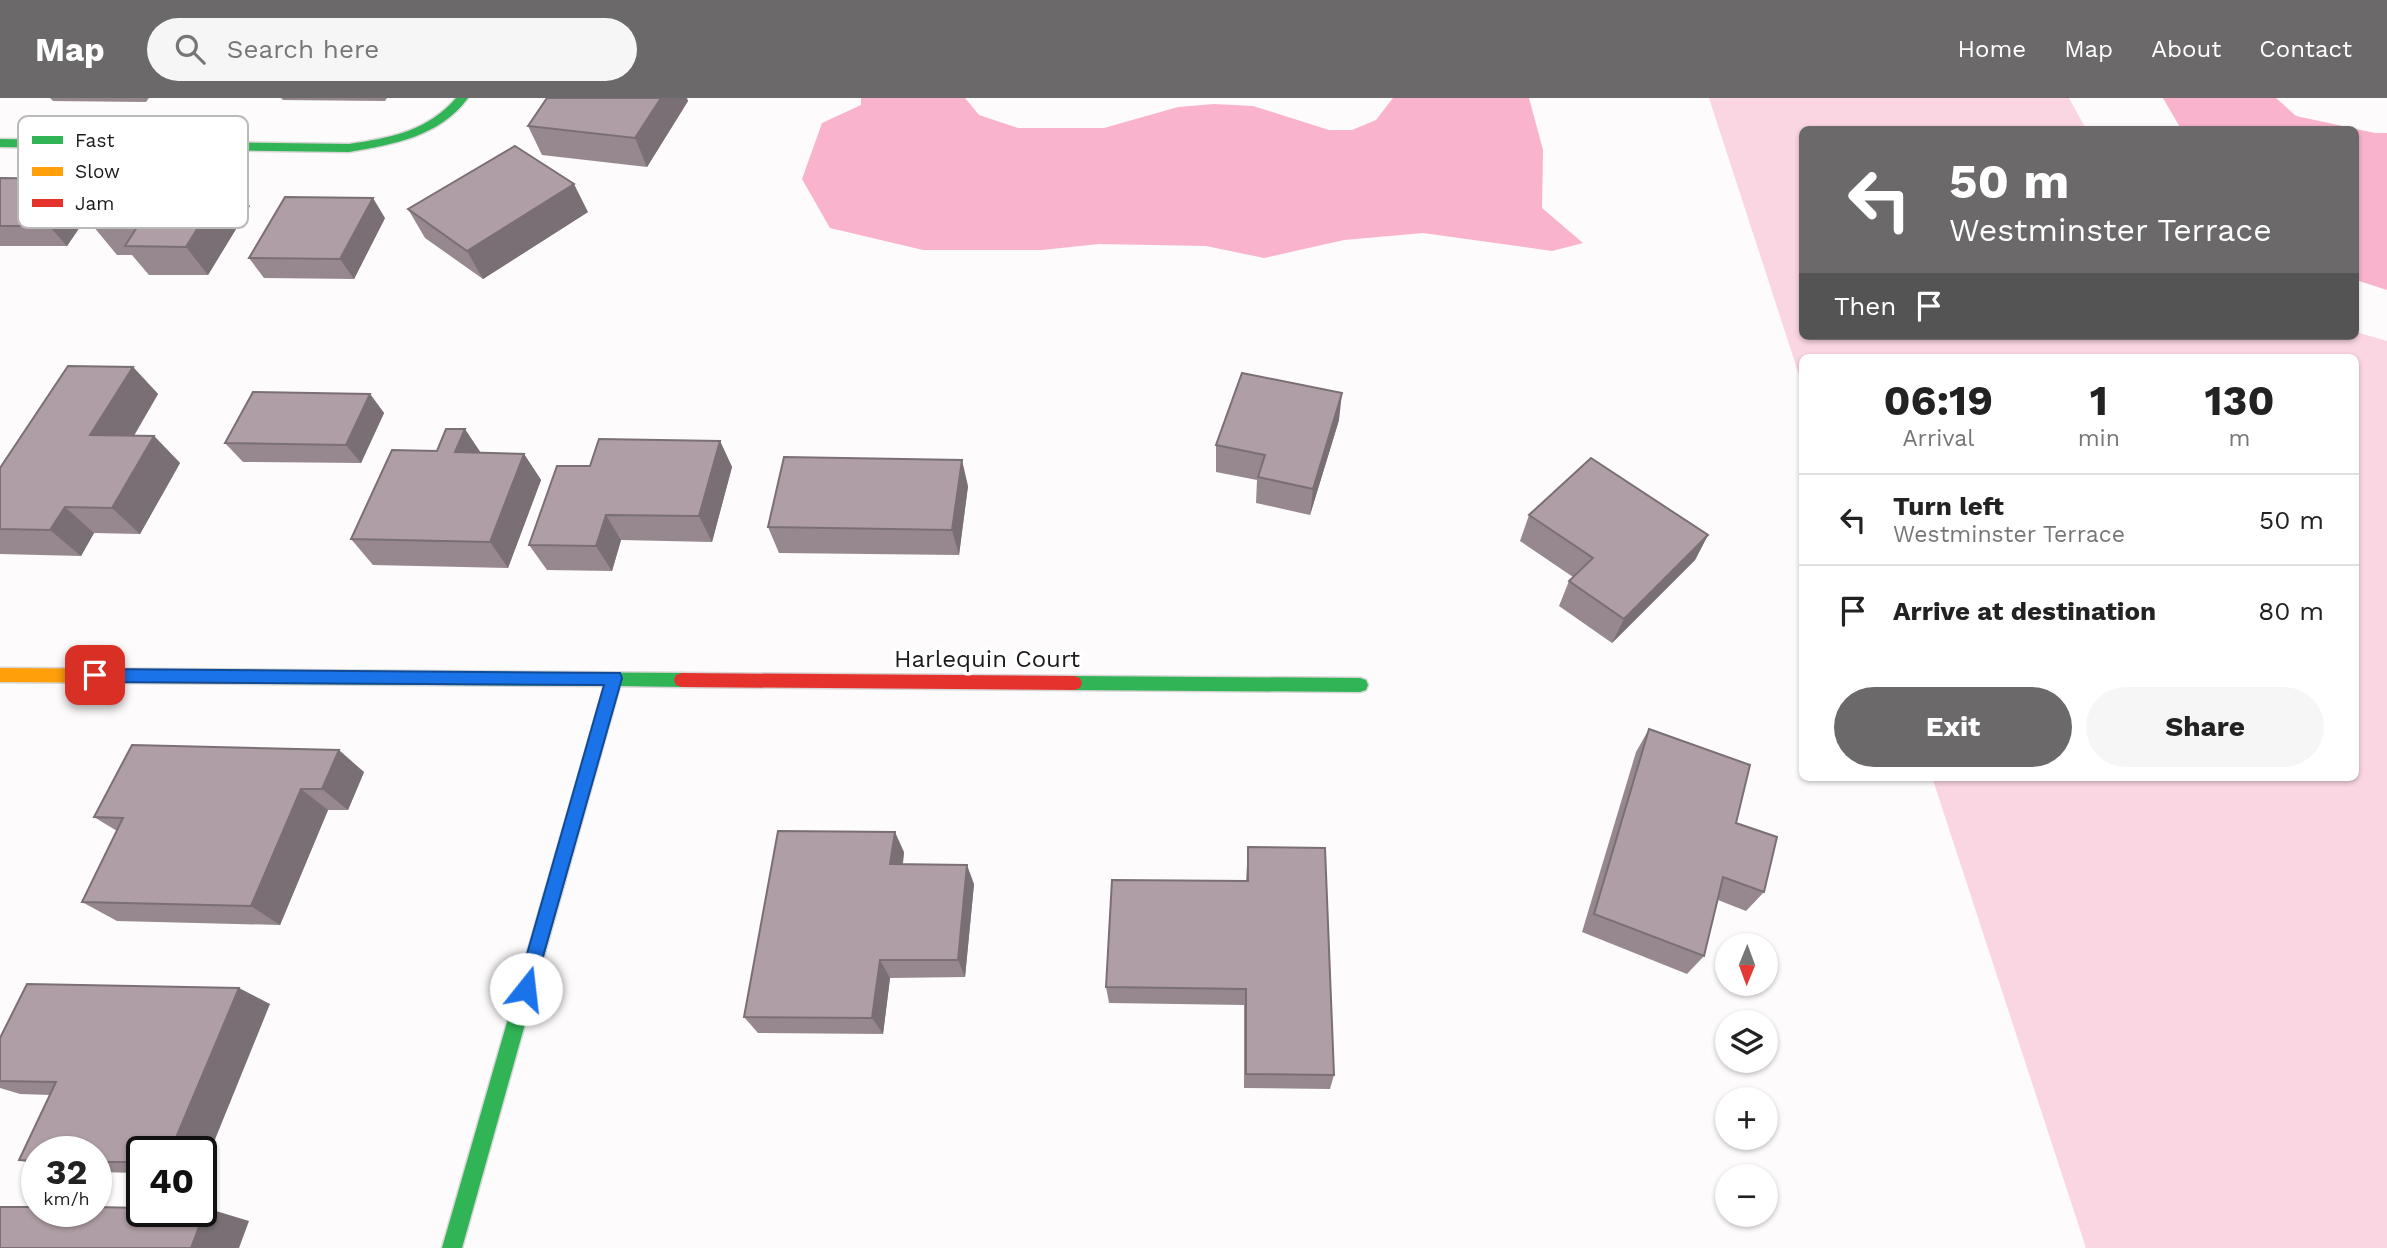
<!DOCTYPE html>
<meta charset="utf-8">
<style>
:root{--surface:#fff;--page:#f6f6f6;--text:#222;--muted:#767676;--line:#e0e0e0;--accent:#6b696a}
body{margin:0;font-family:"Work Sans",sans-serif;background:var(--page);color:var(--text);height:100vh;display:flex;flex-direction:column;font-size:26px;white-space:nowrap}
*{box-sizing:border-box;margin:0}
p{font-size:23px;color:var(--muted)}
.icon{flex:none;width:38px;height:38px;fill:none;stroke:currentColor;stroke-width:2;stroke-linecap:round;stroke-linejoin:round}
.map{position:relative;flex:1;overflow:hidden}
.side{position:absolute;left:1799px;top:256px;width:560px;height:427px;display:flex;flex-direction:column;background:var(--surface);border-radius:10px;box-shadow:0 2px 5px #0004}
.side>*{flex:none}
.hud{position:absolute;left:1799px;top:28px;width:560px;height:214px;border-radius:10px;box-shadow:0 2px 5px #0004;background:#6b696a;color:#fff;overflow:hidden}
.needle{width:46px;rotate:181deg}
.buttons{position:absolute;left:1715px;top:835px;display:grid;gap:14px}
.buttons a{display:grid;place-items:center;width:63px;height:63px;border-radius:50%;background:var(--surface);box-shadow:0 2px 5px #0004;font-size:35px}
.speed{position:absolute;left:21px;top:1038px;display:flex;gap:14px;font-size:35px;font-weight:700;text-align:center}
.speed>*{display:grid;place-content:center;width:91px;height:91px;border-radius:50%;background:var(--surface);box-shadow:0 2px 5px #0004;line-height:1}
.speed small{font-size:18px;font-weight:400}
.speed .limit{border:4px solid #111;border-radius:10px;background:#fff;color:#111}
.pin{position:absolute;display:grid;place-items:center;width:60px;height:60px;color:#fff;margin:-30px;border-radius:14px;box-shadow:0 4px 10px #0006}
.me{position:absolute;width:77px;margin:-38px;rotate:16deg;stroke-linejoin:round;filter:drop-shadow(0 0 5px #0008)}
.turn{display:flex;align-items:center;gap:24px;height:147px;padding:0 35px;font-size:32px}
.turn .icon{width:91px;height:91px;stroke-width:2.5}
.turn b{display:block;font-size:49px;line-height:60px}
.then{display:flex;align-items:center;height:66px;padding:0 35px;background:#0003;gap:14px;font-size:26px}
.eta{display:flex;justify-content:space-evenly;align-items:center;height:119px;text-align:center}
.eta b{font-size:42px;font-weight:700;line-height:49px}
.cta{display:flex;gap:14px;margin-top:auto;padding:14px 35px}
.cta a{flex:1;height:80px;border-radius:42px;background:var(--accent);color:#fff;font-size:28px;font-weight:700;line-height:80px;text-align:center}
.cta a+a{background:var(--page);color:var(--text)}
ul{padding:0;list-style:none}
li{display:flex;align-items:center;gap:21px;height:91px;padding:0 35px;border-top:2px solid var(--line)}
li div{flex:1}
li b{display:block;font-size:26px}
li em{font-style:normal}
header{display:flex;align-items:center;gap:42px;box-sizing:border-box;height:98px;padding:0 35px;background:var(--accent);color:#fff}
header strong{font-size:33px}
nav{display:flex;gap:38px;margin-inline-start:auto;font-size:24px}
.search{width:490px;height:63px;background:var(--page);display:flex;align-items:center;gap:18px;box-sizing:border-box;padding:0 24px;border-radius:38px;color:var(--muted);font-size:26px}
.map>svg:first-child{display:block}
.green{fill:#fad6e2}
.water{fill:#f9b3cc}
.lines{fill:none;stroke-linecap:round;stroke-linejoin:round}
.fast-casing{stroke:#d7d5d6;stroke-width:3}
.slow-casing{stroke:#d7d5d6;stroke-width:3}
.jam-casing{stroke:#d7d5d6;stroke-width:3}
.fast{fill:#30b455;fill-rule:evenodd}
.slow{fill:#ff9f0a;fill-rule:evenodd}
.jam{fill:#e5322d;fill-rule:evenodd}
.wall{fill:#96888e}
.shaded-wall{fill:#7a6f74}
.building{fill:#af9ea5;stroke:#7a6f74;stroke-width:2}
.route{fill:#1a73e8;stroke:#114b97;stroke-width:2}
.labels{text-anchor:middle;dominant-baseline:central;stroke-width:7;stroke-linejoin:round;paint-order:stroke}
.street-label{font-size:24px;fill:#1d1a1b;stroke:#fff}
.key{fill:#fff;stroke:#bbbabb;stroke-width:2}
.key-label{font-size:19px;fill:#1d1a1b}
</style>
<header>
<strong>Map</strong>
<div class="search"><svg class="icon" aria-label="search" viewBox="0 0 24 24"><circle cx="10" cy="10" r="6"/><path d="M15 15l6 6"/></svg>Search here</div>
<nav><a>Home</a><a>Map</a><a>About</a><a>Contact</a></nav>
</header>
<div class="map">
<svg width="2387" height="1150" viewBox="0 0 2387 1150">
<rect width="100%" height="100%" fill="#fdfbfc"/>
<polygon class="green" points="1709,0 2069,0 2086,31 1802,32 1802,238 2356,238 2356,234 2387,243 2387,1150 2086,1150 1932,679 2356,679 2356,259 1802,259 1802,286"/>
<g class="water">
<polygon points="861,0 965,0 979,17 1018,30 1104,30 1178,9 1214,6 1253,8 1329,32 1352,32 1376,22 1393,0 1529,0 1543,52 1542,110 1583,145 1552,153 1423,135 1344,142 1264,160 1206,148 1099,146 1042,152 923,152 830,130 802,81 822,25 861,7"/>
<polygon points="2163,0 2276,0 2296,18 2375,35 2387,35 2387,192 2356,182 2356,32 2181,31"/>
</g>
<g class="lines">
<g class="fast-casing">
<g id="fast">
<path d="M456 0H468C439 39 394 46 349 54L0 49V41L349 46C390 40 428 33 456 0Z"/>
<polygon points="274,572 682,575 688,577 690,582 688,587 682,589 620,588 462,1150 442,1150 604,588 274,586 268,584 266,579 268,574"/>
<polygon points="1074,578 1360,580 1366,582 1368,587 1366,592 1360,594 1074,592 1068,590 1066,585 1068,580"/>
</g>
</g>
<g class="slow-casing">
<polygon id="slow" points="0,570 274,572 280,574 282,579 280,584 274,586 0,584"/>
</g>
<g class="jam-casing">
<polygon id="jam" points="682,575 1074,578 1080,580 1082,585 1080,590 1074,592 682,589 676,587 674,582 676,577"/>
</g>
<use href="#fast" class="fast"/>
<use href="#slow" class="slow"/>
<use href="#jam" class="jam"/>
</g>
<g class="wall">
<polygon points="50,0 149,0 146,4 53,3"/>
<polygon points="281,0 387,0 385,3 283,2"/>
<polygon points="688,3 647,69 542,57 528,28"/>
<polygon points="0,80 99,101 67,148 0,148"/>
<polygon points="250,108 208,177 149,177 132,157 117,157 93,128"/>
<polygon points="408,111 588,114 483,181 425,140"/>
<polygon points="385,120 354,181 264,180 249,160"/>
<polygon points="133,269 158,296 134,338 154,338 180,365 140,436 94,435 81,458 0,456 0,370"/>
<polygon points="370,296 384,315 361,365 243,364 225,345"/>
<polygon points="1339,322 1310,417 1256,405 1257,382 1216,374 1216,347"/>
<polygon points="720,343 732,369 712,444 621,442 612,473 547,472 529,447"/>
<polygon points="481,355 524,356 541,382 508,470 373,467 351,441"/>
<polygon points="968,388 959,457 779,455 768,429"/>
<polygon points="1529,417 1708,437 1695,462 1612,545 1559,508 1569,483 1573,479 1520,443"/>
<polygon points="1649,631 1764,794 1746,813 1718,802 1704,858 1687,876 1582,834 1636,654"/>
<polygon points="364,674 348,712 328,712 280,827 117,823 82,804 117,733 94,719"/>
<polygon points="1248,749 1334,977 1330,991 1244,990 1244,907 1109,905 1106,889 1246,783"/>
<polygon points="904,754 903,766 974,786 965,879 890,880 883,936 758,935 744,919"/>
<polygon points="270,906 142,1054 142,1075 96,1074 96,1054 37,1054 37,1067 19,1062 50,997 20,996 0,990 0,940"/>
</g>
<g class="shaded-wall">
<polygon points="661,0 687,0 688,3 647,69 635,40"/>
<polygon points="229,79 250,108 208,177 186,149"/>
<polygon points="82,81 99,101 67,148 49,128"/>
<polygon points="574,86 588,114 483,181 467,153"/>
<polygon points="373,100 385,120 354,181 340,161"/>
<polygon points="133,269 158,296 118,364 90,337"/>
<polygon points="1342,295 1339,322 1310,417 1313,391"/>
<polygon points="370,296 384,315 361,365 346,347"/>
<polygon points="465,331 483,358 455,354"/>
<polygon points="154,338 180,365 140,436 112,410"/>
<polygon points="720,343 732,369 712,444 699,418"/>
<polygon points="524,356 541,382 508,470 490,444"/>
<polygon points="962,362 968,388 959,457 952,432"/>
<polygon points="65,409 94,435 81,458 50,432"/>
<polygon points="606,417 621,442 612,473 596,448"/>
<polygon points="1708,437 1695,462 1612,545 1624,521"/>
<polygon points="339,652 364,674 348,712 322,691"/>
<polygon points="301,691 328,712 280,827 251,808"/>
<polygon points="895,734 904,754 900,786 890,766"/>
<polygon points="967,767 974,786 965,879 958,862"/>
<polygon points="880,862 890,880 883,936 872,920"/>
<polygon points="239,890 270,906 201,1076 201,1054 170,1054"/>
<polygon points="206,1110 249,1123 239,1150 191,1150"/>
</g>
<g class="building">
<polygon points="547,0 661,0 635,40 528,28"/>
<polygon points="515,48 574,86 467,153 408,111"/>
<polygon points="127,78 229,79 186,149 125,148 137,129 93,128"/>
<polygon points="0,80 82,81 49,128 0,128"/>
<polygon points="285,99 373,100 340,161 249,160"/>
<polygon points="68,268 133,269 90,337 154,338 112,410 65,409 50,432 0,431 0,370"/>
<polygon points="1242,275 1342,295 1313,391 1258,379 1265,357 1216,347"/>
<polygon points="253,294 370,296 346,347 225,345"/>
<polygon points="446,331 465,331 455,354 524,356 490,444 351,441 392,352 437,353"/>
<polygon points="599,341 720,343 699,418 606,417 596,448 529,447 557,368 590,368"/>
<polygon points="784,359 962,362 952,432 768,429"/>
<polygon points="1591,360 1708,437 1624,521 1569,483 1593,460 1529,417"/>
<polygon points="1649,631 1750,667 1736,725 1777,739 1764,794 1723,779 1704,858 1594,816"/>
<polygon points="132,647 339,652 322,691 301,691 251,808 82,804 123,720 94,719"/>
<polygon points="778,733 895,734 890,766 967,767 958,862 880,862 872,920 744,919"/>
<polygon points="1248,749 1325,750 1334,977 1246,976 1246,891 1106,889 1112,782 1248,783"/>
<polygon points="27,886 239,890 170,1054 142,1054 142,1064 96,1064 96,1054 37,1054 37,1063 19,1062 56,984 0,983 0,940"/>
<polygon points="0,1109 37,1109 37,1113 96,1113 96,1109 142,1110 142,1113 201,1113 201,1110 206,1110 191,1150 0,1150"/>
</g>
<polygon class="route" points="95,571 620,575 622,580 532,897 526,900 519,897 517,891 604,587 95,584 89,582 87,577 89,573"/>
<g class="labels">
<g class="street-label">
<text x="987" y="561">Harlequin Court</text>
</g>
</g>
<rect x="18" y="18" width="230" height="112" rx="10" class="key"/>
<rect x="32" y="38" width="31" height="8" fill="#30b455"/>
<rect x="32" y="69" width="31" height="9" fill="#ff9f0a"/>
<rect x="32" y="101" width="31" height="8" fill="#e5322d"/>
<g class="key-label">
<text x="75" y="49">Fast</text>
<text x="75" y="80">Slow</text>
<text x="75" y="112">Jam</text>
</g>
</svg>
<div class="buttons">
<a><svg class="needle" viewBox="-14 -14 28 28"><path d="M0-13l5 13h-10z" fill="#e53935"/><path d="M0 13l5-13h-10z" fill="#767676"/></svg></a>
<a><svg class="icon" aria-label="layers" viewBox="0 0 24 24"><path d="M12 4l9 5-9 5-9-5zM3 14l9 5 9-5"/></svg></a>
<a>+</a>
<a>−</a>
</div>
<div class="speed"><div>32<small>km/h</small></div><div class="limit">40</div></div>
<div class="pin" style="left:95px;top:577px;background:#d93025"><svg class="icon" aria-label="arrive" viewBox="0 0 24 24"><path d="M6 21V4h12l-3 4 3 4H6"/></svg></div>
<svg class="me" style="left:526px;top:891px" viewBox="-20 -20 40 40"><circle r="19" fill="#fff"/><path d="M0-13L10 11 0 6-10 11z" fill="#1a73e8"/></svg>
<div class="hud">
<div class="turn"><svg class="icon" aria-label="left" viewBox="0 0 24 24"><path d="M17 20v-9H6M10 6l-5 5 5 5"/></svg><div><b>50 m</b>Westminster Terrace</div></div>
<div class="then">Then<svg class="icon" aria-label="arrive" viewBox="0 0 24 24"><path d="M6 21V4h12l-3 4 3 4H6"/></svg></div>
</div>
<section class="side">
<div class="eta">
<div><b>06:19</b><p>Arrival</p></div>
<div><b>1</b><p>min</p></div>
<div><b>130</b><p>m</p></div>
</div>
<ul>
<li><svg class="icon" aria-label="left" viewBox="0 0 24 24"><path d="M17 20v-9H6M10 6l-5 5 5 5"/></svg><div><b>Turn left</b><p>Westminster Terrace</p></div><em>50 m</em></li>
<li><svg class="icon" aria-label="arrive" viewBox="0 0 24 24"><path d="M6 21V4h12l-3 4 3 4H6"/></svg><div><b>Arrive at destination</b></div><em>80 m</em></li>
</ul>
<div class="cta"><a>Exit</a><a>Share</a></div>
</section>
</div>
